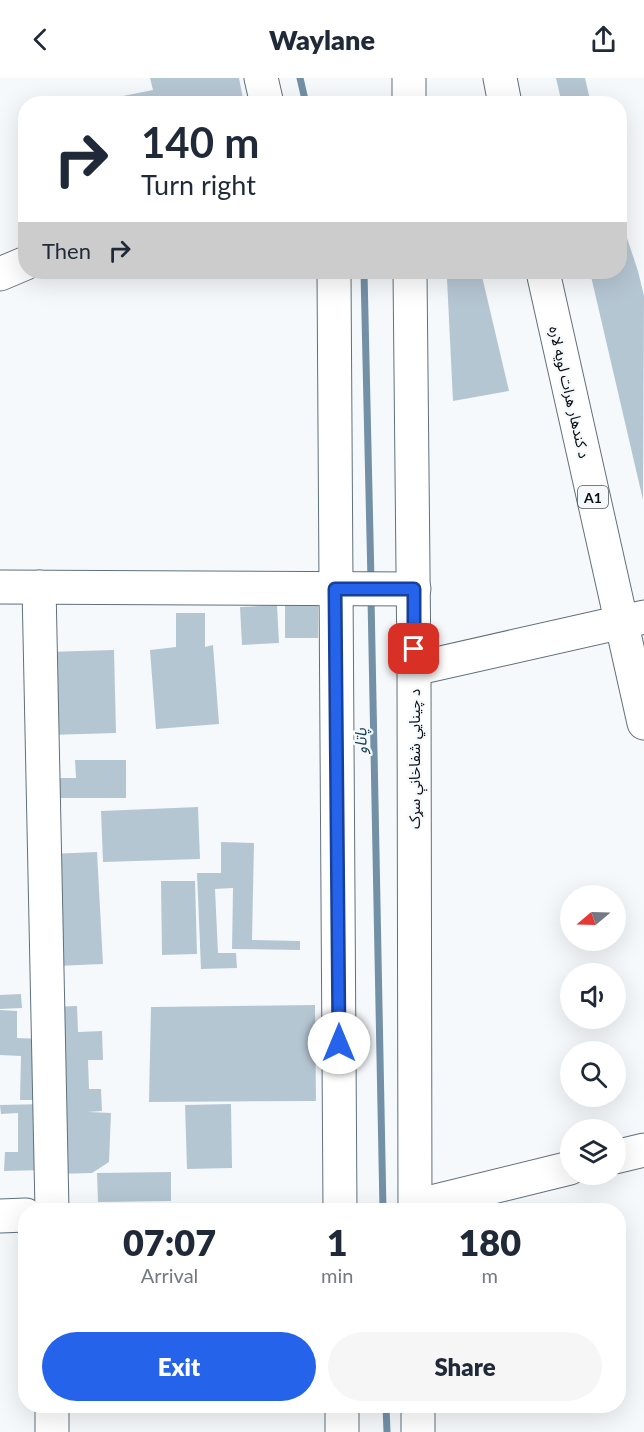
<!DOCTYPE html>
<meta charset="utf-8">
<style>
:root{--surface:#fff;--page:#f6f6f7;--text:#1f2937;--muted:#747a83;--accent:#2563eb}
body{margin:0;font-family:Lato,"Noto Sans Arabic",sans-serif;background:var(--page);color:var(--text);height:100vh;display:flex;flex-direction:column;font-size:22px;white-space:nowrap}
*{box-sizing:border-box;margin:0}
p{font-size:20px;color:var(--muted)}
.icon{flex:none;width:33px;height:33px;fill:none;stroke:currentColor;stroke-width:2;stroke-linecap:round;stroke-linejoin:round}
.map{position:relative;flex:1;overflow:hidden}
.panel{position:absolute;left:18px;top:1125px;width:608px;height:210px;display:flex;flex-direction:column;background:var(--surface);border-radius:24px;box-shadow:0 6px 24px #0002}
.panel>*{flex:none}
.banner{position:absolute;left:18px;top:18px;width:609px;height:183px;border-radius:24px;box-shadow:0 6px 24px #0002;background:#fff;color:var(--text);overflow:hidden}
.needle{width:39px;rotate:251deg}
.tools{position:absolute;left:560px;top:807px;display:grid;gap:12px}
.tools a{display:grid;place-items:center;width:66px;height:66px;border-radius:50%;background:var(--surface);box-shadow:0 6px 24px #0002;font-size:30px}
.pin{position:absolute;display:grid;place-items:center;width:51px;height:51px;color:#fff;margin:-26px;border-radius:12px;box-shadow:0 3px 9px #0006}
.me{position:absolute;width:66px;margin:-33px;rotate:0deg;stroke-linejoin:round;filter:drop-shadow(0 0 4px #0008)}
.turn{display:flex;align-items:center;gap:21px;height:126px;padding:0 24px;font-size:27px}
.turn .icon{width:78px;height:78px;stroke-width:2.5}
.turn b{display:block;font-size:42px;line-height:51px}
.then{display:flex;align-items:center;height:57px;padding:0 24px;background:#0003;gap:12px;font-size:22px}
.eta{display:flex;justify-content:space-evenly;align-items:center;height:102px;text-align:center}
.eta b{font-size:36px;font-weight:800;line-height:42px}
.action{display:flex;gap:12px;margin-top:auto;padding:12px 24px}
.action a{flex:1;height:69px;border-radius:36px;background:var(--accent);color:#fff;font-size:24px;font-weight:800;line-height:69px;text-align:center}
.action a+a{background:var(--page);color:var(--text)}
header{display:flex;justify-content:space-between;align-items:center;height:78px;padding:0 24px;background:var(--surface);font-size:27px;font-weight:800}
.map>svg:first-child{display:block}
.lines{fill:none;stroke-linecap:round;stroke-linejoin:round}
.stream{stroke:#7290a6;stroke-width:7}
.building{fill:#b5c6d3}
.minor-casing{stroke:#60707b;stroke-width:35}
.major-casing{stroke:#60707b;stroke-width:35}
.minor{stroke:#fff;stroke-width:33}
.major{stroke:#fff;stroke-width:33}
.route-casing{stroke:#184099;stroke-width:15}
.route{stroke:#2563eb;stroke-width:10}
.labels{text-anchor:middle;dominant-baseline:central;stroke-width:4.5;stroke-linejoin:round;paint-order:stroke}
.shield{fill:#f6f9fc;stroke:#4f5458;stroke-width:1.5}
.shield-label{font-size:14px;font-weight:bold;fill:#080d12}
.street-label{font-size:15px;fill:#080d12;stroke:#f6f9fc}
.water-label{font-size:16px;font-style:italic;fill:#11415e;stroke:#f6f9fc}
</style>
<header><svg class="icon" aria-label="back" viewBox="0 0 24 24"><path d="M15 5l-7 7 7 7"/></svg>Waylane<svg class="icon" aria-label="share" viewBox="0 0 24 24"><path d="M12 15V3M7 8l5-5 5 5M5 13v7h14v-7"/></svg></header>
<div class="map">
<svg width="644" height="1354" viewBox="0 0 644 1354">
<rect width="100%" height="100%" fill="#f6f9fc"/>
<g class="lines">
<g class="stream">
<polyline points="300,0 306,26"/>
<polyline points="364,194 371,503"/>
<polyline points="371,520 383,1132"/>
<polyline points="386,1328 387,1354"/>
</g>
</g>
<g class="building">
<polygon points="150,0 239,0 244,26 83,26 153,12"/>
<polygon points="556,0 585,0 591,26 562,26"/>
<polygon points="620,139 638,193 644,218 643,422 590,194 620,194"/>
<polygon points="472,194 481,194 509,313 453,323 447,201"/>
<polygon points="318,525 318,560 285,560 285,526"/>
<polygon points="277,527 279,565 242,567 240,529"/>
<polygon points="176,535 205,535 205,569 213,567 219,646 156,651 150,572 176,569"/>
<polygon points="114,572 116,655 49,657 46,574"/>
<polygon points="75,682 126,682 126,720 46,720 56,700 76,700"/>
<polygon points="198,729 200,781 103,784 101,733"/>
<polygon points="221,764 254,765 252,862 300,863 300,872 232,871 233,810 215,811 218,875 236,875 237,890 201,891 197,795 221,795"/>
<polygon points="97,774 103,886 56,888 50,776"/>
<polygon points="161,803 195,803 197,876 162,877"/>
<polygon points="21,916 22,930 0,931 0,917"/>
<polygon points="315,927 316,1023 149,1024 151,929"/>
<polygon points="77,928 78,954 102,953 103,982 88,982 89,1011 101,1011 102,1033 88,1034 111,1035 109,1084 92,1095 56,1096 48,929"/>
<polygon points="0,932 17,933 17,960 45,961 44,1022 20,1022 21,978 0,977"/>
<polygon points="45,1026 46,1092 4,1093 5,1074 18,1074 18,1035 1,1036 0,1027"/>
<polygon points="231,1026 232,1090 187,1091 185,1027"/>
<polygon points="171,1094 171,1123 98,1124 97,1095"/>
</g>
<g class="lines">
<g class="minor-casing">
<g id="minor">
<polyline points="261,0 267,26"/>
<polyline points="334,194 340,1132"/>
<polyline points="0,196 26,185"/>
<polyline points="0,509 414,511"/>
<polyline points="39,509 52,1132"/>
<polyline points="414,591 644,539"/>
<polyline points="0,1138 26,1137"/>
<polyline points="52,1328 52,1354"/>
<polyline points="342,1328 342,1354"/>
</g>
</g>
<g class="major-casing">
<g id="major">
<polyline points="409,0 409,26"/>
<polyline points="500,0 505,26"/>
<polyline points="410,194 414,591 415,1132"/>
<polyline points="543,194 644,645"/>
<polyline points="615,1079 644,1072"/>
<polyline points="415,1128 570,1090"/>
<polyline points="418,1328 418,1354"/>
</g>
</g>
<use href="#minor" class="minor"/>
<use href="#major" class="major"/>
</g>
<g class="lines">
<g class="route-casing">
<polyline id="route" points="339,965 335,511 414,511 414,571"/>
</g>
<use href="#route" class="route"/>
</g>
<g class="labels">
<rect class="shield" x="578" y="408" width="30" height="22" rx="4.5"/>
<g class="shield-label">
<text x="593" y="419">A1</text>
</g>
<g class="street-label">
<text transform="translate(570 314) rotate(77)">د کندهار هرات لویه لاره</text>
<text transform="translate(414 681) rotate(-90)">د چينايي شفاخانې سړک</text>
</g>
<g class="water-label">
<text transform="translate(360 663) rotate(-91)">پاتاو</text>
</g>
</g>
</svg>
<div class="tools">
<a><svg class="needle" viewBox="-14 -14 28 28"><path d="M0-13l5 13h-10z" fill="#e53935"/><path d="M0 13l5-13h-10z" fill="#747a83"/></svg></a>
<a><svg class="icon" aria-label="sound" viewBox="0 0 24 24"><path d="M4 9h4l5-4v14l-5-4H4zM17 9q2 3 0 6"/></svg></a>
<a><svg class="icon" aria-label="search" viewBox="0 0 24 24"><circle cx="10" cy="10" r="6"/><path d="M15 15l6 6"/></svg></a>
<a><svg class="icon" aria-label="layers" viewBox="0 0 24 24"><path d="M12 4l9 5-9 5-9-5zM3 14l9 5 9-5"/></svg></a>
</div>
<div class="pin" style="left:414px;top:571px;background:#d93025"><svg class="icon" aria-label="arrive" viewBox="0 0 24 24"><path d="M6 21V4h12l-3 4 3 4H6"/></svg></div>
<svg class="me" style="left:339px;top:965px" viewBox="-20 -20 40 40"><circle r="19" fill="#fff"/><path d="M0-13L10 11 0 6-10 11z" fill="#2563eb"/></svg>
<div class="banner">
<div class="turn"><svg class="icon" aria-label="right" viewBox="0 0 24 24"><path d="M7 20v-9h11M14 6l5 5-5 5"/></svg><div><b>140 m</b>Turn right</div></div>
<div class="then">Then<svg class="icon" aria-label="right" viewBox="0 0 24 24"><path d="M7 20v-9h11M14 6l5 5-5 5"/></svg></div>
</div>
<section class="panel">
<div class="eta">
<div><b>07:07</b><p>Arrival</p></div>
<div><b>1</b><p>min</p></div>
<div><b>180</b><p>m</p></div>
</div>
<div class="action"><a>Exit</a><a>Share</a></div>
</section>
</div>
